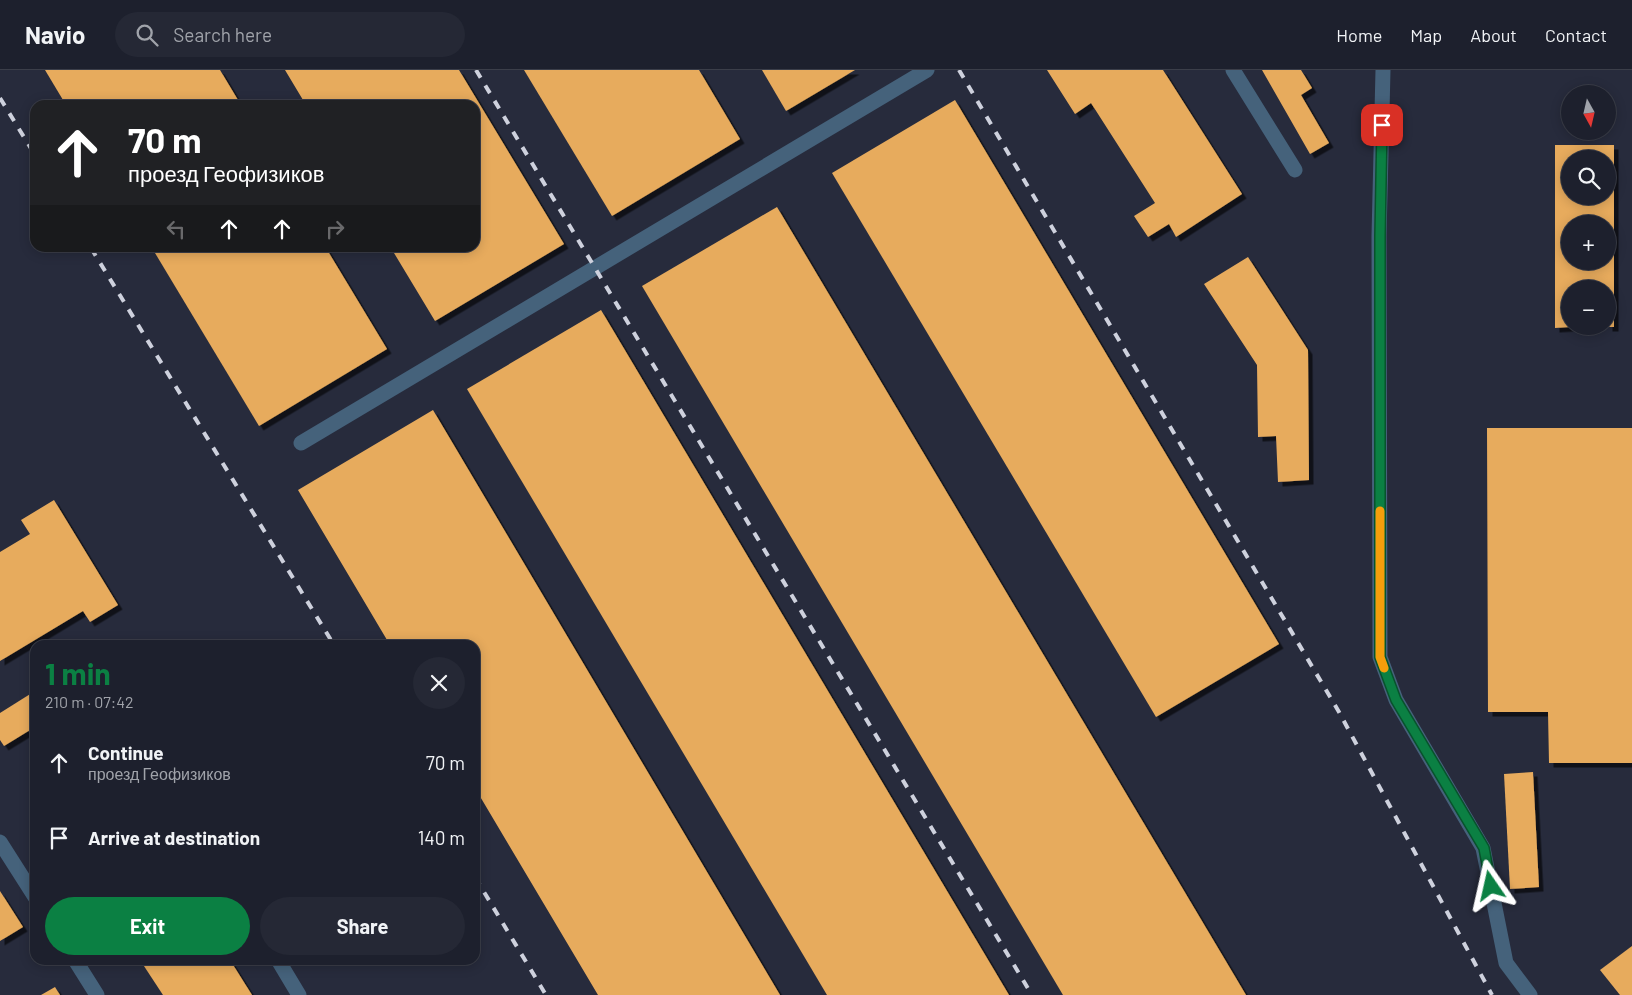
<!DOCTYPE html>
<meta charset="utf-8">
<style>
:root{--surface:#1d202d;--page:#252835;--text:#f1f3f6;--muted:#a0a3aa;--line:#3b3e49;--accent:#0b8043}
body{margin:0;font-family:Barlow,sans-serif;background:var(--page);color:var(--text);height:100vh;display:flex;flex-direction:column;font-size:19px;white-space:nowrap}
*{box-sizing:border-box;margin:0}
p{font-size:16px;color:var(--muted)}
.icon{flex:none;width:28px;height:28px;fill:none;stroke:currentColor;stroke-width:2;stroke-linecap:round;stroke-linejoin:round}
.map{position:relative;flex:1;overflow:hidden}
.panel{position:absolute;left:30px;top:570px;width:450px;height:325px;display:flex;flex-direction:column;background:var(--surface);border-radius:15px;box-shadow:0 2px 12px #0003,0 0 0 1px var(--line)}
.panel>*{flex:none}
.top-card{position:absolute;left:30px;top:30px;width:450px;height:152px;border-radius:15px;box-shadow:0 2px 12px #0003,0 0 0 1px var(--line);background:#202124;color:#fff;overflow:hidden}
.needle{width:32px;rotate:172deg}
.tools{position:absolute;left:1561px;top:15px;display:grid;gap:10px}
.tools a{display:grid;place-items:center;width:55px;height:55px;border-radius:50%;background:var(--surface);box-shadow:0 2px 12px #0003,0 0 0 1px var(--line);font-size:25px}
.pin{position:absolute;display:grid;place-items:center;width:42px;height:42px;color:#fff;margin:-21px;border-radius:10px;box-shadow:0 2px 8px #0006}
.me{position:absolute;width:55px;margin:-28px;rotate:349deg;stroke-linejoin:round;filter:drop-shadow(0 0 4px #0008)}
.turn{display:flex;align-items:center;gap:18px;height:105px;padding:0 15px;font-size:22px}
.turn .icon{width:65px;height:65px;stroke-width:2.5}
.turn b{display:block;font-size:35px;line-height:42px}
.lanes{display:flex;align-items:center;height:48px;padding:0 15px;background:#0003;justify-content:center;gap:25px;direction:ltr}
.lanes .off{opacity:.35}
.round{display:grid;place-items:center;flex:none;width:52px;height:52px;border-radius:26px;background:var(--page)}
.head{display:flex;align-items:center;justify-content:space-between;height:85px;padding:0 15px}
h1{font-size:30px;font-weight:700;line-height:38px;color:var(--accent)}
.action{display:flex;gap:10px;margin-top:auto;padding:10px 15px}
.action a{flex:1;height:58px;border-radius:30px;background:var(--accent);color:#fff;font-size:20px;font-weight:700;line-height:58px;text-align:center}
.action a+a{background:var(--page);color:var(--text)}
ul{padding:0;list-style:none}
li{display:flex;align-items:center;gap:15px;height:75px;padding:0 15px}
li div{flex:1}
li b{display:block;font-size:19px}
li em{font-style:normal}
header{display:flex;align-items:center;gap:30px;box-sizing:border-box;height:70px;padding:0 25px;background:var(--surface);border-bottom:1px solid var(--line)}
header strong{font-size:24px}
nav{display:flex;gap:28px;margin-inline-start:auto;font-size:18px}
.search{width:350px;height:45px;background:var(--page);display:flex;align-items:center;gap:12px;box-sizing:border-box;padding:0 18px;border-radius:28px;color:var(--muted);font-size:19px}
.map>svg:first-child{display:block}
.building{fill:#e7ab5d;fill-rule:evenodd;filter:url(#shadow)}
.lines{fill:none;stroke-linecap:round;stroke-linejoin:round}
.minor{stroke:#45627b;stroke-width:15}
.rail{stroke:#ced1dd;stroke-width:4;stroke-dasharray:9 9;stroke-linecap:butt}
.route-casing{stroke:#07532c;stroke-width:12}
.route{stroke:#0b8043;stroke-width:9}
.slow{stroke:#f59e0b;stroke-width:9}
</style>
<header>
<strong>Navio</strong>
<div class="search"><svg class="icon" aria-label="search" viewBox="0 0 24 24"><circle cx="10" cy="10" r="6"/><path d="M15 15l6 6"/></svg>Search here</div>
<nav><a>Home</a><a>Map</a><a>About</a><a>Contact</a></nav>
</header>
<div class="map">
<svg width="1632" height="925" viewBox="0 0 1632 925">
<defs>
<filter id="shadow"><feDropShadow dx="4.5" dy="4.5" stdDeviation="0" flood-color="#0009"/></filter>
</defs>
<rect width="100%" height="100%" fill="#272b3c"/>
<g class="building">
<polygon points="45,0 220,0 241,35 66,35"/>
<polygon points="285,0 459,0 564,174 435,251 391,178 475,178 475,35 306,35"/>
<polygon points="524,0 699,0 740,69 612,146"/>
<polygon points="762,0 855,0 786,41"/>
<polygon points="1047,0 1163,0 1242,124 1176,167 1169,154 1148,167 1134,146 1155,133 1091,33 1075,44"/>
<polygon points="1262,0 1301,0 1312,18 1301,25 1329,73 1310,84"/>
<polygon points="955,30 1279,574 1156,647 832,103"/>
<path d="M1555 75H1614V257H1608V219H1570V257L1555 258ZM1570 89H1608V126H1570ZM1570 154H1608V191H1570Z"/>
<polygon points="777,137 1246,925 1063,925 642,216"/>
<polygon points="152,178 326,178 387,279 259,356"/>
<polygon points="1248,187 1308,280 1309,410 1278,412 1276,366 1258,367 1257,295 1204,214"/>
<polygon points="601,240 1009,925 827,925 467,319"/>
<polygon points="433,340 780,925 598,925 475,718 475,575 390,575 298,420"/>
<polygon points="1487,358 1632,358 1632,693 1549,693 1548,642 1488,642"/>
<polygon points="54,430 118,535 90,552 83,541 0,591 0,482 30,464 21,450"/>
<polygon points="35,621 35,657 4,676 0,670 0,643"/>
<polygon points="1533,702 1539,817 1510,819 1504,704"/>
<polygon points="0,821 23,857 0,871"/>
<polygon points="1632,876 1632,925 1620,925 1600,900"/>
<polygon points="140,890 230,890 252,925 163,925"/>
<polygon points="55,917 60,925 41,925"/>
</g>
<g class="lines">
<g class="minor">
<polyline points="1233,0 1295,100"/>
<polyline points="1383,0 1379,166 1380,587 1396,630 1483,778 1506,893 1530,925"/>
<polyline points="301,373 927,0"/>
<polyline points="0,772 35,827"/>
<polyline points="75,890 97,925"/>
<polyline points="278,890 299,925"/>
</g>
<g class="rail">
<polyline points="476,0 1032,925"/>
<polyline points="959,0 1339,642 1492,925"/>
<polyline points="0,28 35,85"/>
<polyline points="91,178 334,575"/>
<polyline points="475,807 546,925"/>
</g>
</g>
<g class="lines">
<g class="route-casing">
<polyline id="route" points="1382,55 1380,166 1380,587 1396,630 1484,778 1491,816"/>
</g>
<use href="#route" class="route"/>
<polyline class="slow" points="1380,441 1380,587 1384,598"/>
</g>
</svg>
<div class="tools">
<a><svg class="needle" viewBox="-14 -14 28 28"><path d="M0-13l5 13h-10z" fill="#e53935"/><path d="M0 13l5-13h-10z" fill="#a0a3aa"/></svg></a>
<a><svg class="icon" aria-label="search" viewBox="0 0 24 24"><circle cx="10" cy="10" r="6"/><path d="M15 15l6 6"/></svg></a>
<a>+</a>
<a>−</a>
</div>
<div class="pin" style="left:1382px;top:55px;background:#d93025"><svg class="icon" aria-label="arrive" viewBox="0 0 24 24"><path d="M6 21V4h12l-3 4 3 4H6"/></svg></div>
<svg class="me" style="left:1491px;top:816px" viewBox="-20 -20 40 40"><path d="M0-17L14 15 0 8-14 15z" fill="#0b8043" stroke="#fff" stroke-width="4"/></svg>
<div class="top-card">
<div class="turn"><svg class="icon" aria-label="ahead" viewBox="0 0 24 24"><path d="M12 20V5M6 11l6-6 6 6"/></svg><div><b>70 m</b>проезд Геофизиков</div></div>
<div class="lanes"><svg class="icon off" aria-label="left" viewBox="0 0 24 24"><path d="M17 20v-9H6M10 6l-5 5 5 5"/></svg><svg class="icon" aria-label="ahead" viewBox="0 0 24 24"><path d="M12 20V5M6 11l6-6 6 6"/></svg><svg class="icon" aria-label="ahead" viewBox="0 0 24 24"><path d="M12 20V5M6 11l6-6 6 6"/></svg><svg class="icon off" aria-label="right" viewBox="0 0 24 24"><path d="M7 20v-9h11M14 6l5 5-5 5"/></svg></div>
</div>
<section class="panel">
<div class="head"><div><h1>1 min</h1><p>210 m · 07:42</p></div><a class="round"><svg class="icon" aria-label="close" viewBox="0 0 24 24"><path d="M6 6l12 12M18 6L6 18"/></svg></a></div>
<ul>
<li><svg class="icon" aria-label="ahead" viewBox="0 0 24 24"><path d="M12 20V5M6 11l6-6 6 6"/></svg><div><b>Continue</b><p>проезд Геофизиков</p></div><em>70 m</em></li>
<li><svg class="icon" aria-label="arrive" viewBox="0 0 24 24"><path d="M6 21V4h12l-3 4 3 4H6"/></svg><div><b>Arrive at destination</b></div><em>140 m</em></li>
</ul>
<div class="action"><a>Exit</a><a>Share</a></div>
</section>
</div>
